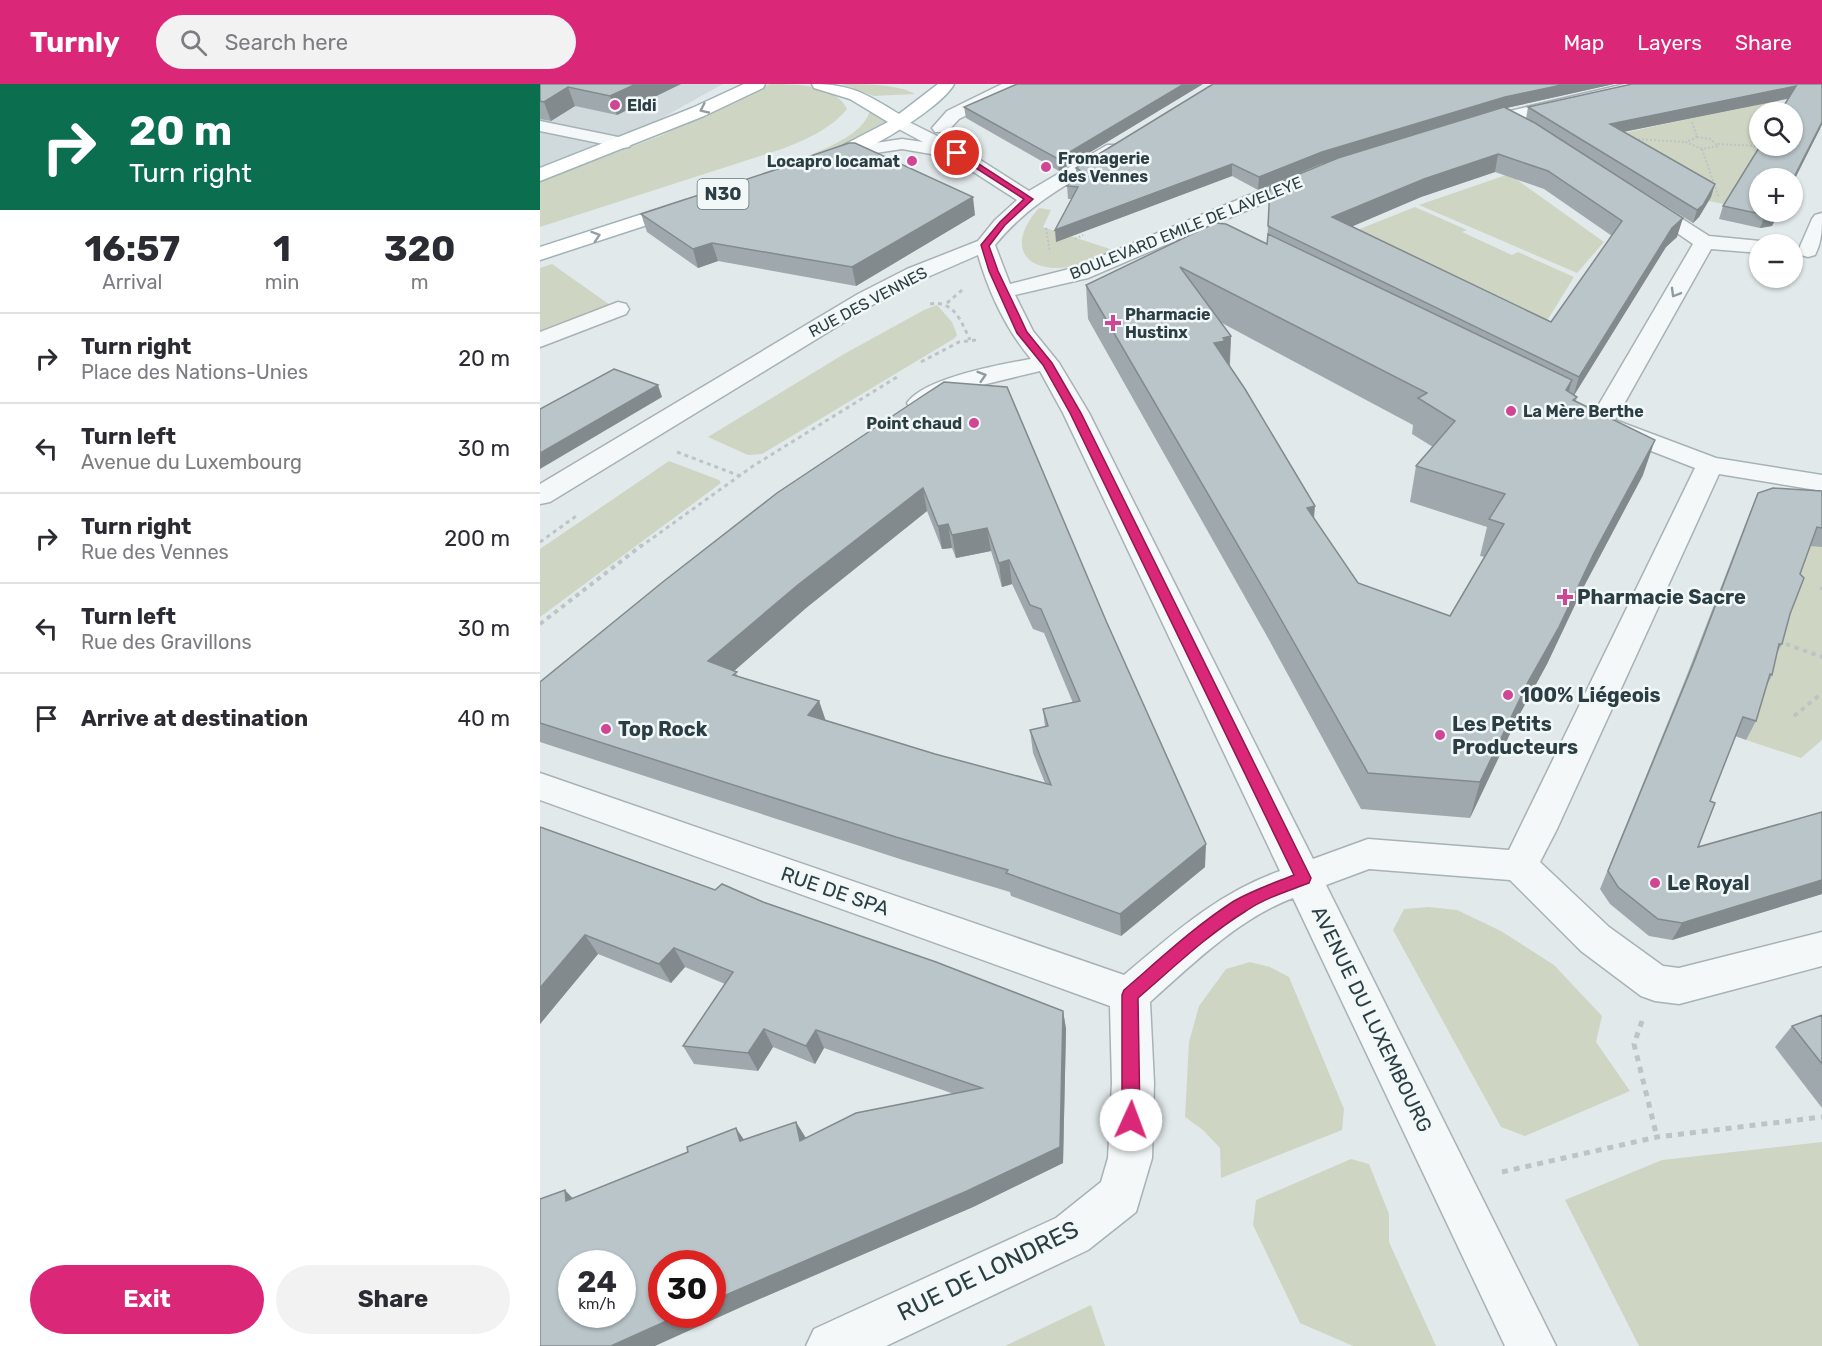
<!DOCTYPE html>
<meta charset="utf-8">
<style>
:root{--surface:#fff;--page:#f2f2f3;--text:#2b2b33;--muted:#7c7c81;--line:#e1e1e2;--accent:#db2777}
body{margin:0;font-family:Rubik,sans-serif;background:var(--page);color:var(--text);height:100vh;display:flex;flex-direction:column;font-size:22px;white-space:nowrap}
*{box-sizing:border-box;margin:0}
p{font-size:20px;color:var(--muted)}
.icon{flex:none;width:33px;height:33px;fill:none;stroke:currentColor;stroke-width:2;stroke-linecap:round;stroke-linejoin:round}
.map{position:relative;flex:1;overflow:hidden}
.drawer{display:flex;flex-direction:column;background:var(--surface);width:540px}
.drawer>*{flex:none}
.top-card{background:#0b6e4f;color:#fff;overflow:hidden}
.buttons{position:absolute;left:1209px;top:18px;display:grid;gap:12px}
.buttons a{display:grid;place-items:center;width:54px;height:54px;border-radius:50%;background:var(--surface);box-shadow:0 2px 4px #0004;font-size:30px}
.speed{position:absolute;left:18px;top:1166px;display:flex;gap:12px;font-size:30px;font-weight:700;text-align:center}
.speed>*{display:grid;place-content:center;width:78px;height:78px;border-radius:50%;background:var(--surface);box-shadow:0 2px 4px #0004;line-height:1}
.speed small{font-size:15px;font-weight:400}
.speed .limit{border:9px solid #d22;background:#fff;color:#111}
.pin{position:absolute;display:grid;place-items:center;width:51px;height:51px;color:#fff;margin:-26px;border:3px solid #fff;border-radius:50%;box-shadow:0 2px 6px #0007}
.me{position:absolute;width:66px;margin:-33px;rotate:2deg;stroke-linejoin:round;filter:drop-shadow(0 0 4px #0008)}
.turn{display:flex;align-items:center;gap:21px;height:126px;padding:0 30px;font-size:27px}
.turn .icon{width:78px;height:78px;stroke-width:2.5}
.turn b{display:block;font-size:42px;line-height:51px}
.eta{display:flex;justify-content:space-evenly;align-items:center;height:102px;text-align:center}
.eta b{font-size:36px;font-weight:700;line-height:42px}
.primary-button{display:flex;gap:12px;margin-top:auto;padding:12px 30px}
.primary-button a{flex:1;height:69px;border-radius:36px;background:var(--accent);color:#fff;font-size:24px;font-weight:700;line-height:69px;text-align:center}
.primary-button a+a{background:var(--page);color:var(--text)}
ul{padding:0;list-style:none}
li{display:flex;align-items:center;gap:18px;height:90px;padding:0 30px;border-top:2px solid var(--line)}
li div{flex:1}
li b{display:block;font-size:22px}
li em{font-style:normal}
header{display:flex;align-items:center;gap:36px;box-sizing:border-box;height:84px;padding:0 30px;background:var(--accent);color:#fff}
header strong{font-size:28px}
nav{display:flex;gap:33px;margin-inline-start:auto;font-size:21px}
.search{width:420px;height:54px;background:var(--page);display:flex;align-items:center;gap:15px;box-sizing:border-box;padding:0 21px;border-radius:33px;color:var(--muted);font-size:22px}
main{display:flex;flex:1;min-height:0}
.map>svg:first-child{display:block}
.built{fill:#d0dadd}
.green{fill:#cfd5c3}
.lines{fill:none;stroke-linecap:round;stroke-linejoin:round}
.minor-casing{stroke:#a7b2b6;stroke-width:3}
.major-casing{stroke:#a1b3b7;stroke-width:3}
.path-far3{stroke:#bcc4c6;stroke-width:2;stroke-dasharray:2 2;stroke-linecap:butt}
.path-far2{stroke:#bcc4c6;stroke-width:3;stroke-dasharray:4 4;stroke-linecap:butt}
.path-far1{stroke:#bcc4c6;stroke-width:4;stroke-dasharray:4.5 4.5;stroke-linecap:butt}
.path{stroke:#bcc4c6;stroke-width:5;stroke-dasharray:6 6;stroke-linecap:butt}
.minor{fill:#f5f8f9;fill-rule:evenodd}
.major{fill:#fff;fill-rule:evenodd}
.wall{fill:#9fa9ad;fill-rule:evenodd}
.shaded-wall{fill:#828a8d}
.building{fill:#b9c5c9;stroke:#828a8d;stroke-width:1.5;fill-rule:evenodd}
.oneway{stroke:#949ea2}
.oneway2{stroke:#909b9e}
.route{fill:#db2777;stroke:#8e194d;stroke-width:1.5}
.poi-dot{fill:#d14694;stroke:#f2f7f8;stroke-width:2}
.labels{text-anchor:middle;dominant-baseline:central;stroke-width:5;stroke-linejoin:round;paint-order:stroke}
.far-poi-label{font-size:16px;font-weight:bold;fill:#2a3e44;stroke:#f2f7f8;text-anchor:start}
.far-street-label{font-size:16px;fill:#2a3e44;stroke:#f2f7f8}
.shield{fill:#f2f7f8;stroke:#66767a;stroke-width:1.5}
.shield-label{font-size:18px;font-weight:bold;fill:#2a3e44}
.poi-label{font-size:20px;font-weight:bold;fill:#2a3e44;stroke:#f2f7f8;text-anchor:start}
.street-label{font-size:20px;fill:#2a3e44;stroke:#f2f7f8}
.near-street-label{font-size:24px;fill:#2a3e44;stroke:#f2f7f8}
</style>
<header>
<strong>Turnly</strong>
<div class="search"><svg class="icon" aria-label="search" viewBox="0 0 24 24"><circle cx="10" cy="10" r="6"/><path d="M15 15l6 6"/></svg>Search here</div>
<nav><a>Map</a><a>Layers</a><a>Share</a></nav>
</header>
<main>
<section class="drawer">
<div class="top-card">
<div class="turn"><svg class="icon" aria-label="right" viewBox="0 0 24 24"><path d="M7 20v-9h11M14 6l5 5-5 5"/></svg><div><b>20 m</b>Turn right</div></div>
</div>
<div class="eta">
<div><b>16:57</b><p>Arrival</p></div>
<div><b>1</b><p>min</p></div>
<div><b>320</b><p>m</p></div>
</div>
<ul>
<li><svg class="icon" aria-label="right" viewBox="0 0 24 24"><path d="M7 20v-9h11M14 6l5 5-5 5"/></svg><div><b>Turn right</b><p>Place des Nations-Unies</p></div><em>20 m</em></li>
<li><svg class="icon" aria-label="left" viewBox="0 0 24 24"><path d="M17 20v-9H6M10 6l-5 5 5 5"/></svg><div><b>Turn left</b><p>Avenue du Luxembourg</p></div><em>30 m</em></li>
<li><svg class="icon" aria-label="right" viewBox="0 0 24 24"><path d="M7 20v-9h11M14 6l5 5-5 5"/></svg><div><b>Turn right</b><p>Rue des Vennes</p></div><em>200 m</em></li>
<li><svg class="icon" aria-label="left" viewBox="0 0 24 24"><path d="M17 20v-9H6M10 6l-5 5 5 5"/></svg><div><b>Turn left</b><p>Rue des Gravillons</p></div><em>30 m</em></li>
<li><svg class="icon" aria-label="arrive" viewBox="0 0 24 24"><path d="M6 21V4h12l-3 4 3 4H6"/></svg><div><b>Arrive at destination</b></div><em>40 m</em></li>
</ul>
<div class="primary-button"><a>Exit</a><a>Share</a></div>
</section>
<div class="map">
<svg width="1282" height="1262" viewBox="0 0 1282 1262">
<rect width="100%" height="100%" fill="#e2e9eb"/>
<polygon class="built" points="0,0 183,0 102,45 0,83"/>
<g class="green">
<path d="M230 0C255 0 295 0 307 25 291 45 265 56 242 65L0 143V97L120 52Z"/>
<path d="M302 0C325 0 357 0 375 10L334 12Z"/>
<polygon points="1227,17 1248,23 1244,28 1220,28 1220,62 1225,62 1199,123 1169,117 1155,109 1080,50"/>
<path d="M330 27 347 39 302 62 271 73 268 72C290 62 322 51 330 27Z"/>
<polygon points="969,90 1064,158 1037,189 879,121"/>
<polygon points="875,123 927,146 922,148 972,171 978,168 1034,193 1005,240 807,150"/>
<path d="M499 124 511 126 503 143 573 166C561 172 548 180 535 182 486 192 464 163 499 124Z"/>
<polygon points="12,180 70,221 0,247 0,184"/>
<polygon points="397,221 412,238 417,251 415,254 222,370 208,371 168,353 304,270 384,226"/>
<polygon points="129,377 179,396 181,399 0,533 0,465"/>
<polygon points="1261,455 1282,457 1282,656 1261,674 1206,656"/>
<polygon points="889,823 917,826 961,847 1014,881 1062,932 1056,958 1090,1007 985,1052 961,1043 853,846 864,825"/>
<polygon points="710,878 730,883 749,893 804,1025 802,1046 681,1094 680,1064 663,1046 645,1033 649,958 659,922 686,885"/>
<polygon points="1282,1058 1282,1262 1099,1262 1025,1116 1122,1076"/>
<polygon points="811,1075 829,1080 849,1130 849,1158 896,1262 813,1262 760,1239 713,1141 716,1116"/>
<polygon points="551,1221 565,1262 465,1262"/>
</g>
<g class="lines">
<g class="minor-casing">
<g id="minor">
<polygon points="462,0 483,0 481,4 419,35 407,48 395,48 392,44 407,27"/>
<polygon points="1085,0 1114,0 1112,4 933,46 927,45 924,41 927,37"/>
<path d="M361 34 423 65 489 107 567 61H579L582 65 579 69C532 98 491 117 455 161L470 200 533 184 765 88H779L781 92 779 96 677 139 715 159 718 163 715 167 708 169 701 167 660 146 548 194 475 211 493 247 519 279 549 329 773 775 828 755 969 766 1155 384 1052 344 1048 339 1153 160 1094 119 1097 115H1111L1169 152 1220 157 1229 160H1220V169L1171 165 1075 336 1176 374 1282 391V407L1179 390 1017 745 1000 778 1069 843 1123 882 1139 884 1282 848V882L1139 920 1115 917 1101 912 1041 867 970 796 829 785 786 801 1016 1262H965L753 814C698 835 654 879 610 918L614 999 612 1074 596 1128 548 1166 346 1262H266L274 1245 516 1134 561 1098 568 1074 572 999 570 922 0 716V689L584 891C634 849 678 809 740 787L523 329 500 287 434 303 379 326 370 324 367 319C384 294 462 280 491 275 466 245 449 209 438 171L383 195 334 220 10 418 0 420V400L318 210 367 185 438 157 455 136 477 116 404 69 397 71 362 65 302 74 296 73 293 69 296 65 302 64 362 55 383 58 355 43 352 39 355 35Z"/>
<polygon points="0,37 83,54 89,55 92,59 89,63 83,64 0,47"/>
<path d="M1282 129C1282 144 1282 158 1275 171L1268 173 1261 171 1258 167 1272 135 1275 131Z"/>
<polygon points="78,218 86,220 89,225 86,230 0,263 0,248"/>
</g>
</g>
<g class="major-casing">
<g id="major">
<polygon points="204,0 225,0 223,4 164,32 0,97 0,84 152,24"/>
<path d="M272 0C312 0 326 10 359 30L398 0H414C402 25 299 88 271 81L269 77 271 73 296 65 348 38 310 15 274 4Z"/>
<polygon points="146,116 153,118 156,122 153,126 0,176 0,163"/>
</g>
</g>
<g class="path-far3">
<polyline points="1152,38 1157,53"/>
<polygon points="1157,53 1170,55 1178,62 1162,65 1146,58"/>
<polyline points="1094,55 1146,58"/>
<polyline points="1178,60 1216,62"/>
<polyline points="1162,65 1179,114"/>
<polyline points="506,144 510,168"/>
<polyline points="535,155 543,151"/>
</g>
<g class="path-far2">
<polyline points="407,219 422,206"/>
<path d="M390 220C414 216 421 237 430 256"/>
<polyline points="381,278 419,258 436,256"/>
<polyline points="137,368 200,392"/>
<polyline points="0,458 39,430"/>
<polyline points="100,463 213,382 357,293"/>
</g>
<g class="path-far1">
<polyline points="1282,503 1282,506"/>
<polyline points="0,540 102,461"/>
<polyline points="1246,560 1282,573"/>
<polyline points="1254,632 1282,609"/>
</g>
<g class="path">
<polyline points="1102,937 1094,960 1117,1053"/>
<polyline points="962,1088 1117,1053 1282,1033"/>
</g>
<use href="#minor" class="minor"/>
<use href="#major" class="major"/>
</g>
<g class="wall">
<polygon points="0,0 141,0 77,31 35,22 11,37 0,35"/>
<polygon points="663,0 519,87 426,34 424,23"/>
<path d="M673 0H1074L966 24 986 35 988 23 1282 0V40L1232 142 1220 144 1179 135 1183 122 1249 14 1084 48 1175 100 1171 113 1159 133 1153 139 1103 108 1137 153 1126 163 1034 311 1037 313 1036 317 1103 391 1042 506 1007 580 977 635 930 734 821 725 728 554 548 235 546 201 727 160 730 102 792 77 781 80 718 106 692 92 516 158 532 115H528L527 102 536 93V84ZM955 88 1004 105 1072 152 1011 238 812 142 881 113ZM680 238 873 341 872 350 893 363 876 382 870 418 947 443 940 472 945 473 910 532 818 499 774 435 690 282 691 252Z"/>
<polygon points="262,75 435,131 316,202 178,177 158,184 107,148 101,130 263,77"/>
<path d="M381 313 665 783 581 852 471 812 470 808 363 776 0 658V598ZM387 427 402 465 412 464 416 474 451 467 462 503 472 500 493 545 504 549 533 619 503 625 505 643 490 646 493 669 505 699 395 670 286 637 279 617 199 593 194 587 266 524Z"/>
<polygon points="1282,407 1282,463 1270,462 1260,490 1242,560 1237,569 1232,591 1226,603 1216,637 1206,656 1195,652 1170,717 1158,763 1282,728 1282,810 1132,856 1109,852 1070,820 1060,805 1145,596 1210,428 1218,409"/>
<polygon points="0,743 175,806 223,818 523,927 526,945 523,1079 433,1123 208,1220 1,1115 33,1114 204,1056 266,1054 414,1010 284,964 275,980 233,963 218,987 154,980 143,962 185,900 145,883 131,899 58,870 0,940"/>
<polygon points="1282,931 1282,1024 1235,963 1252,942"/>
</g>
<g class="shaded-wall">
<polygon points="96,0 141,0 77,31 70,12"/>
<polygon points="644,0 663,0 519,87 518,75"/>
<polygon points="1026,0 1074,0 962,25 781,80 718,106 719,93 782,68 965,13"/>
<polygon points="1256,2 1252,14 1067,51 1070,40"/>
<polygon points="28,3 35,22 11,37 4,18"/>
<polygon points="1282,34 1282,40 1280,45 1252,100 1252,97"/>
<polygon points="958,70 955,88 881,113 790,152 792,133 884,95"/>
<polygon points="692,80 692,92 516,158 515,146"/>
<polygon points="1175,100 1171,113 1159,133 1153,139 1157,126"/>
<polygon points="433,113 435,131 316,202 312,183"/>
<polygon points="1237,128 1239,128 1232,142 1220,144 1225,131"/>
<polygon points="1143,134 1137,153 1126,163 1033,313 1039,293 1132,144"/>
<polygon points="172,159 178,177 158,184 153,165"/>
<polygon points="691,252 689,287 674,259 683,254"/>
<polygon points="1032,296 1022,332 1026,306"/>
<polygon points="118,301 122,313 0,385 0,369"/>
<polygon points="1115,356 1103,391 1042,506 1007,580 977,635 930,734 940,698 988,598 1054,469"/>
<polygon points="383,404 387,427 266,524 178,601 168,577 259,500"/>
<polygon points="775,422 772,458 767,424"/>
<polygon points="408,440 412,464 402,465 398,442"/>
<polygon points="447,444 451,467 416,474 412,451"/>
<polygon points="469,476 472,500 462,503 459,479"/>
<polygon points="279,617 287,641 268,631"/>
<polygon points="666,760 665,783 581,852 580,830"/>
<polygon points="1282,796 1282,810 1132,856 1142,839"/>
<polygon points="45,851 58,870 0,940 0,904"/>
<polygon points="134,864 145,883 131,899 119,880"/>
<polygon points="523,927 526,945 523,1079 433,1123 208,1220 115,1262 71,1262 142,1230 172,1230 172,1217 427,1107"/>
<polygon points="224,945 233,963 218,987 208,969"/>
<polygon points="276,946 284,964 275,980 266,962"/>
<polygon points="256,1038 266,1054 260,1057"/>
<polygon points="196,1044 207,1060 200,1057"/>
<polygon points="25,1106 40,1122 26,1117"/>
</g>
<g class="building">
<polygon points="0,0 96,0 70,12 28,3 4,18 0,17"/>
<polygon points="477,0 644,0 518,75 424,23"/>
<polygon points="673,0 1026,0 965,13 782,68 719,93 692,80 515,146 538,103 527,102 541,87 536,84"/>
<polygon points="1092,0 1282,0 1282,38 1252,97 1252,94 1220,94 1220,128 1237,128 1236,130 1225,131 1183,122 1220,62 1252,62 1252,28 1240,28 1256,2 1070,40 1175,100 1163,121 1157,126 988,23"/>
<path d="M964 23 995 39 1143 134 1132 144 1039 293 728 142 730 102 798 74ZM958 70 1008 87 1082 137 1011 238 792 133 884 95Z"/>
<polygon points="309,59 315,59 433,113 312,183 172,159 153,165 101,130 265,76 262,75"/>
<path d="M675 139 686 140 727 160 728 150 1032 296 1026 306 1037 313 1033 316 1115 356 1054 469 1019 543 988 598 940 698 828 689 731 518 546 201ZM640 183 887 309 878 314 915 337 876 382 965 410 949 435 964 440 910 532 818 499 767 424 775 422 705 305 674 259 685 257 683 254 691 252Z"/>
<polygon points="74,285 118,301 0,369 0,325"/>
<path d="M404 298 467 303 567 539 666 760 580 830 466 789 468 786 356 753 0 639V598L124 497 237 409 381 313ZM383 404 398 442 408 440 412 451 447 444 459 479 469 476 490 521 501 525 540 617 503 625 508 642 490 646 511 701 395 670 268 631 279 617 193 591 197 588 168 577 259 500Z"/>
<polygon points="1233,404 1282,407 1282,444 1277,443 1260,490 1264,494 1250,530 1242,560 1239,560 1232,591 1230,590 1216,637 1203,633 1170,717 1175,719 1158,763 1282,728 1282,796 1142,839 1118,835 1078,803 1068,787 1154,578 1218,409"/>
<path d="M0 743 175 806 182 800 223 818 396 878 523 927 520 1063 427 1107 172 1217V1179H122V1230H142L71 1262H0V1115L25 1106 26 1117 148 1068 147 1063 196 1044 200 1057 256 1038 260 1057 316 1029 442 1004 276 946 266 962 224 945 208 969 143 962 193 888 134 864 119 880 45 851 0 904ZM32 1179H82V1230H32Z"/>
<polygon points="1282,931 1282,980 1252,942"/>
</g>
<defs><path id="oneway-chevron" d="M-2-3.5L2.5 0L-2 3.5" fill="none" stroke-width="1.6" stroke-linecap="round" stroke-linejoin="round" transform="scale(1.5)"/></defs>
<g class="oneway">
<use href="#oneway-chevron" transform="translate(164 25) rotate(155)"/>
<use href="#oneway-chevron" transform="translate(56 152) rotate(-18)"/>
</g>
<g class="oneway2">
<use href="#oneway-chevron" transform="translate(1135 209) rotate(120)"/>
<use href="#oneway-chevron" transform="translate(442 292) rotate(-17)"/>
</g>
<path class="route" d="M414 67H419L493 115 465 141 449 162 458 187 487 248 512 279 541 329 771 794 769 799C748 807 725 814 706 827 667 851 633 884 598 914L600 1036 598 1042 591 1045 585 1042 582 1036V911L584 906C620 875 655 842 694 817 713 806 734 799 754 791L530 329 503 281 477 249 449 187 441 161 460 138 484 115 414 70Z"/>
<g class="poi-dot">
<circle cx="75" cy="21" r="6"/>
<circle cx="372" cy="77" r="6"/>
<circle cx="506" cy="83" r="6"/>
<path d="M570 230h6v6h6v6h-6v6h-6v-6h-6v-6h6z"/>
<circle cx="971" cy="327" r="6"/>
<circle cx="434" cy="339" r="6"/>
<path d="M1022 504h6v6h6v6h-6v6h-6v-6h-6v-6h6z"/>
<circle cx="968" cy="611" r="6"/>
<circle cx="66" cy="645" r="6"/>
<circle cx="900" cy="651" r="6"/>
<circle cx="1115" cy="799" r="6"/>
</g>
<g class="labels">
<g class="far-poi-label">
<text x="87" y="21">Eldi</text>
<text x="518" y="74">Fromagerie<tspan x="518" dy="18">des Vennes</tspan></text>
<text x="360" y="77" text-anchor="end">Locapro locamat</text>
<text x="585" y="230">Pharmacie<tspan x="585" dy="18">Hustinx</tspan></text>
<text x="983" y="327">La Mère Berthe</text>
<text x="422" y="339" text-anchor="end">Point chaud</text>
</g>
<g class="far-street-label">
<text transform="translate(646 144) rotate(-22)">BOULEVARD EMILE DE LAVELEYE</text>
<text transform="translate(328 218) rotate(-28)">RUE DES VENNES</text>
</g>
<rect class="shield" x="157.5" y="95" width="51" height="30" rx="4.5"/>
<g class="shield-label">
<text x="183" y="110">N30</text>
</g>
<g class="poi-label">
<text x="1037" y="513">Pharmacie Sacre</text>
<text x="980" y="611">100% Liégeois</text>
<text x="912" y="640">Les Petits<tspan x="912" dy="23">Producteurs</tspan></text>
<text x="78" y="645">Top Rock</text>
<text x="1127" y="799">Le Royal</text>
</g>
<g class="street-label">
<text transform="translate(295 807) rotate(19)">RUE DE SPA</text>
<text transform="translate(832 935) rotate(64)">AVENUE DU LUXEMBOURG</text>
</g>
<g class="near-street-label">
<text transform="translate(448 1187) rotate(-26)">RUE DE LONDRES</text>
</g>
</g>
</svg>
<div class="buttons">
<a><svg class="icon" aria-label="search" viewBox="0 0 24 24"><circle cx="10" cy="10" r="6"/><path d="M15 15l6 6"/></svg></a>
<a>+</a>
<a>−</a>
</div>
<div class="speed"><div>24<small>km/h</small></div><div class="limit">30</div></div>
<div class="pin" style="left:417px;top:69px;background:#d93025"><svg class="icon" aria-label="arrive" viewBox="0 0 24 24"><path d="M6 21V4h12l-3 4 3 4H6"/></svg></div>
<svg class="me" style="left:591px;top:1036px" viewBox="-20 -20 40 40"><circle r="19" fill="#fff"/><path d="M0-13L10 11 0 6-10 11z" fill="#db2777"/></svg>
</div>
</main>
